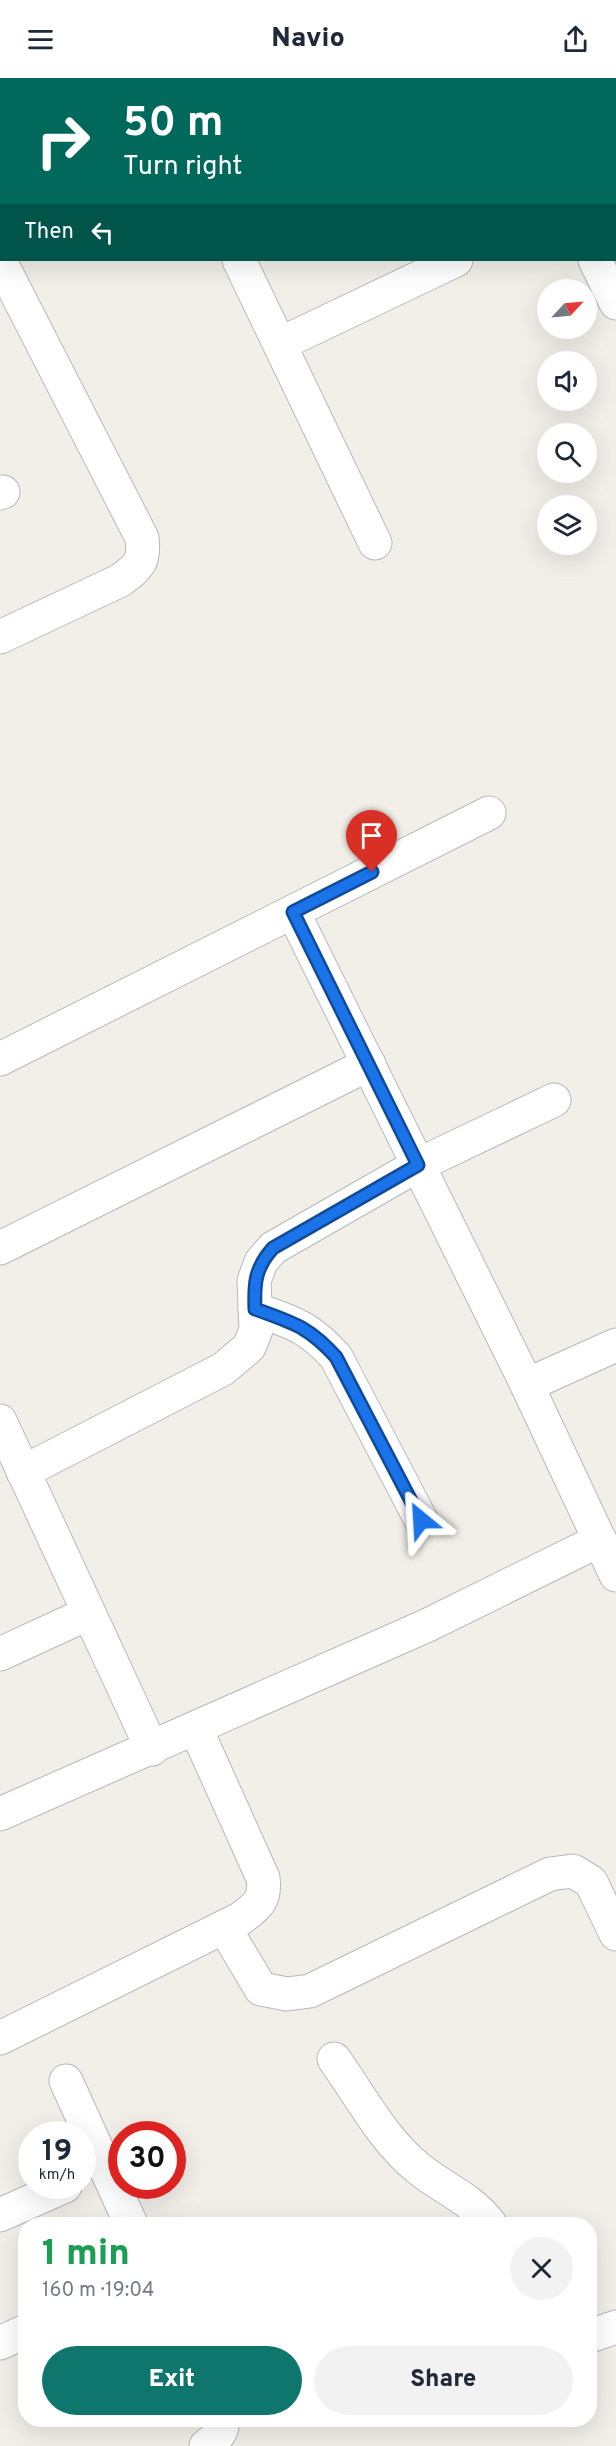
<!DOCTYPE html>
<meta charset="utf-8">
<style>
:root{--surface:#fff;--page:#f2f2f3;--text:#1f2937;--muted:#747a83;--accent:#0f766e}
body{margin:0;font-family:Overpass,sans-serif;background:var(--page);color:var(--text);height:100vh;display:flex;flex-direction:column;font-size:22px;white-space:nowrap}
*{box-sizing:border-box;margin:0}
p{font-size:20px;color:var(--muted)}
.icon{flex:none;width:33px;height:33px;fill:none;stroke:currentColor;stroke-width:2;stroke-linecap:round;stroke-linejoin:round}
.map{position:relative;flex:1;overflow:hidden}
.side{position:absolute;left:18px;top:2139px;width:579px;height:210px;display:flex;flex-direction:column;background:var(--surface);border-radius:24px;box-shadow:0 6px 24px #0002}
.side>*{flex:none}
.guide{position:absolute;left:0px;top:0px;width:616px;height:183px;box-shadow:0 6px 24px #0002;background:#00695c;color:#fff;overflow:hidden}
.needle{width:39px;rotate:64deg}
.buttons{position:absolute;left:537px;top:201px;display:grid;gap:12px}
.buttons a{display:grid;place-items:center;width:60px;height:60px;border-radius:50%;background:var(--surface);box-shadow:0 6px 24px #0002;font-size:30px}
.speed{position:absolute;left:18px;top:2043px;display:flex;gap:12px;font-size:30px;font-weight:700;text-align:center}
.speed>*{display:grid;place-content:center;width:78px;height:78px;border-radius:50%;background:var(--surface);box-shadow:0 6px 24px #0002;line-height:1}
.speed small{font-size:15px;font-weight:400}
.speed .limit{border:9px solid #d22;background:#fff;color:#111}
.pin{position:absolute;display:grid;place-items:center;width:51px;height:51px;color:#fff;margin:-62px -26px;border-radius:50% 50% 50% 0;rotate:-45deg;box-shadow:0 0 6px #0007}
.pin .icon{rotate:45deg}
.me{position:absolute;width:66px;margin:-33px;rotate:333deg;stroke-linejoin:round;filter:drop-shadow(0 0 4px #0008)}
.turn{display:flex;align-items:center;gap:21px;height:126px;padding:0 24px;font-size:27px}
.turn .icon{width:78px;height:78px;stroke-width:2.5}
.turn b{display:block;font-size:42px;line-height:51px}
.then{display:flex;align-items:center;height:57px;padding:0 24px;background:#0003;gap:12px;font-size:22px}
.round{display:grid;place-items:center;flex:none;width:63px;height:63px;border-radius:32px;background:var(--page)}
.summary{display:flex;align-items:center;justify-content:space-between;height:102px;padding:0 24px}
h1{font-size:36px;font-weight:800;line-height:45px;color:#1e9e55}
.action{display:flex;gap:12px;margin-top:auto;padding:12px 24px}
.action a{flex:1;height:69px;border-radius:36px;background:var(--accent);color:#fff;font-size:24px;font-weight:800;line-height:69px;text-align:center}
.action a+a{background:var(--page);color:var(--text)}
header{display:flex;justify-content:space-between;align-items:center;height:78px;padding:0 24px;background:var(--surface);font-size:27px;font-weight:800}
.map>svg:first-child{display:block}
.lines{fill:none;stroke-linecap:round;stroke-linejoin:round}
.minor-casing{stroke:#b5b8bc;stroke-width:35}
.minor{stroke:#fff;stroke-width:33}
.route-casing{stroke:#114b97;stroke-width:15}
.route{stroke:#1a73e8;stroke-width:10}
</style>
<header><svg class="icon" aria-label="menu" viewBox="0 0 24 24"><path d="M4 6h16M4 12h16M4 18h16"/></svg>Navio<svg class="icon" aria-label="share" viewBox="0 0 24 24"><path d="M12 15V3M7 8l5-5 5 5M5 13v7h14v-7"/></svg></header>
<div class="map">
<svg width="616" height="2368" viewBox="0 0 616 2368">
<rect width="100%" height="100%" fill="#f1efe8"/>
<g class="lines">
<g class="minor-casing">
<g id="minor">
<polyline points="152,0 153,2"/>
<polyline points="342,0 343,2"/>
<polyline points="508,0 508,2"/>
<polyline points="239,182 375,465"/>
<polyline points="595,182 616,225"/>
<path d="M0 183 142 460C145 484 139 488 121 502L0 559"/>
<polyline points="280,266 456,182"/>
<polyline points="0,415 3,414"/>
<polyline points="293,834 527,1307 616,1497"/>
<polyline points="0,981 489,735"/>
<polyline points="0,1170 369,986"/>
<path d="M255 1231C293 1245 308 1248 336 1279L421 1442"/>
<polyline points="527,1307 616,1267"/>
<polyline points="0,1343 152,1671"/>
<polyline points="23,1394 223,1291 249,1269 256,1252 254,1203 261,1184 273,1170 418,1087 554,1022"/>
<polyline points="0,1576 89,1535"/>
<polyline points="0,1736 428,1547 600,1462"/>
<polyline points="224,1849 261,1911 287,1916 310,1913 550,1796 573,1793 591,1804 616,1856"/>
<path d="M0 1960 240 1841C257 1828 266 1823 263 1800L196 1651"/>
<path d="M334 1981C360 2017 383 2062 418 2090 442 2110 471 2120 490 2146"/>
<polyline points="66,2003 131,2146"/>
<polyline points="0,2137 65,2108"/>
<polyline points="590,2258 616,2249"/>
<polyline points="0,2265 26,2253"/>
<path d="M206 2368C215 2361 224 2354 222 2342"/>
</g>
</g>
<use href="#minor" class="minor"/>
</g>
<g class="lines">
<g class="route-casing">
<path id="route" d="M372 794 293 834 418 1087 273 1170C255 1190 254 1205 255 1231 293 1245 308 1248 336 1279L421 1442"/>
</g>
<use href="#route" class="route"/>
</g>
</svg>
<div class="buttons">
<a><svg class="needle" viewBox="-14 -14 28 28"><path d="M0-13l5 13h-10z" fill="#e53935"/><path d="M0 13l5-13h-10z" fill="#747a83"/></svg></a>
<a><svg class="icon" aria-label="sound" viewBox="0 0 24 24"><path d="M4 9h4l5-4v14l-5-4H4zM17 9q2 3 0 6"/></svg></a>
<a><svg class="icon" aria-label="search" viewBox="0 0 24 24"><circle cx="10" cy="10" r="6"/><path d="M15 15l6 6"/></svg></a>
<a><svg class="icon" aria-label="layers" viewBox="0 0 24 24"><path d="M12 4l9 5-9 5-9-5zM3 14l9 5 9-5"/></svg></a>
</div>
<div class="speed"><div>19<small>km/h</small></div><div class="limit">30</div></div>
<div class="pin" style="left:372px;top:794px;background:#d93025"><svg class="icon" aria-label="arrive" viewBox="0 0 24 24"><path d="M6 21V4h12l-3 4 3 4H6"/></svg></div>
<svg class="me" style="left:421px;top:1442px" viewBox="-20 -20 40 40"><path d="M0-17L14 15 0 8-14 15z" fill="#1a73e8" stroke="#fff" stroke-width="4"/></svg>
<div class="guide">
<div class="turn"><svg class="icon" aria-label="right" viewBox="0 0 24 24"><path d="M7 20v-9h11M14 6l5 5-5 5"/></svg><div><b>50 m</b>Turn right</div></div>
<div class="then">Then<svg class="icon" aria-label="left" viewBox="0 0 24 24"><path d="M17 20v-9H6M10 6l-5 5 5 5"/></svg></div>
</div>
<section class="side">
<div class="summary"><div><h1>1 min</h1><p>160 m · 19:04</p></div><a class="round"><svg class="icon" aria-label="close" viewBox="0 0 24 24"><path d="M6 6l12 12M18 6L6 18"/></svg></a></div>
<div class="action"><a>Exit</a><a>Share</a></div>
</section>
</div>
